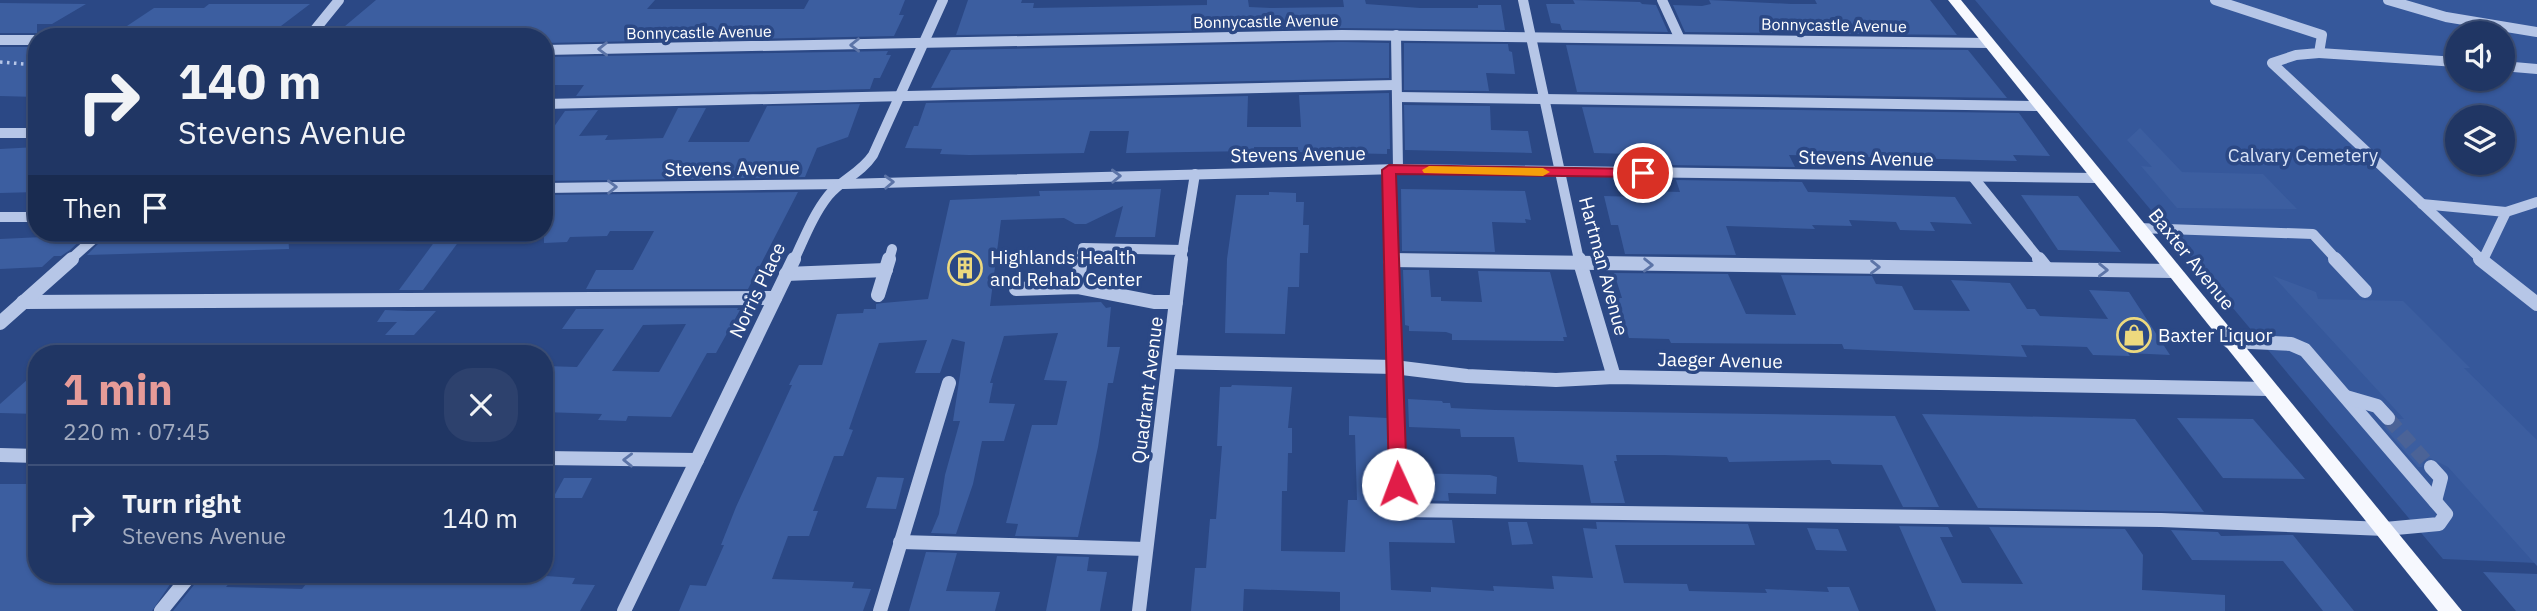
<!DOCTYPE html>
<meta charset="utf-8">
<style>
:root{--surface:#203664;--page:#2d416d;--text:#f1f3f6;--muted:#a2abbf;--line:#3d5078;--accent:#e69b98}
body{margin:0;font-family:"IBM Plex Sans",sans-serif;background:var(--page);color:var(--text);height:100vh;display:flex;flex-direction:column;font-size:26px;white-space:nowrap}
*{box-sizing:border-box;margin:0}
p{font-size:23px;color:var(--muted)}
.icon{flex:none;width:38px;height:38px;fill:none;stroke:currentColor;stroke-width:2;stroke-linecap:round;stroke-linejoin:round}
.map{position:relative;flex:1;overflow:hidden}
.panel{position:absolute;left:28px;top:345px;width:525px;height:238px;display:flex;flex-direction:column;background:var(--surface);border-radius:28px;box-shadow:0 2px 5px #0004,0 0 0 2px var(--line)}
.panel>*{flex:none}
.guide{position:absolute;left:28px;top:28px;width:525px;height:214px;border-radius:28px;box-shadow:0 2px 5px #0004,0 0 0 2px var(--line);background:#203664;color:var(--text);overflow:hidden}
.tools{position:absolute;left:2445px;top:21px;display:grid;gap:14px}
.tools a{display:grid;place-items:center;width:70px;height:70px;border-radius:50%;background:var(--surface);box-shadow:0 2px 5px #0004,0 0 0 2px var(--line);font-size:35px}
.pin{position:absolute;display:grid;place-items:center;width:60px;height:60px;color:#fff;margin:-30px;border:4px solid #fff;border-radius:50%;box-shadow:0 2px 7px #0007}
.me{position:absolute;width:77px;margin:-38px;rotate:358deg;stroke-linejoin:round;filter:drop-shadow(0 0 5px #0008)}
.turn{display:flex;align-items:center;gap:24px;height:147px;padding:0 35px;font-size:32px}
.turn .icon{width:91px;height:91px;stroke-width:2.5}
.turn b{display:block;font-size:49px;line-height:60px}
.then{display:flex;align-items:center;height:66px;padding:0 35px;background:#0003;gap:14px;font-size:26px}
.round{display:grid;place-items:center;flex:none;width:74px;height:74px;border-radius:28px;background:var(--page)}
.overview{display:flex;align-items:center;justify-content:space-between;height:119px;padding:0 35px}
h1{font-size:42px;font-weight:800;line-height:52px;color:var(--accent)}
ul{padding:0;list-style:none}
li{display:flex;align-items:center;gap:21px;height:105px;padding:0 35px;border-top:2px solid var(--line)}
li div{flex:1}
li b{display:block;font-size:26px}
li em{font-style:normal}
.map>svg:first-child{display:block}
.green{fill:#36589b;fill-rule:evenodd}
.building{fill:#3c5ea0;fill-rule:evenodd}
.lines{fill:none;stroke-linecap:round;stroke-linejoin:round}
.minor-tunnel{stroke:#4b6397;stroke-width:14;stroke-dasharray:14 7;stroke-linecap:butt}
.path{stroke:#b6c6e7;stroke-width:3.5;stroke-dasharray:2.5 4.5;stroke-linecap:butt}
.minor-far1{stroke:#b6c6e7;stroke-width:10}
.minor{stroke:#b6c6e7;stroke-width:14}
.major{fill:#f6f8fe;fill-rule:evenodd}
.oneway{stroke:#5c74a7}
.route{fill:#e11d48;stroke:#92132f;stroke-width:2}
.slow{fill:#f59e0b}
.labels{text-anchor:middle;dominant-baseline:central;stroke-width:7;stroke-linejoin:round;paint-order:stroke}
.far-street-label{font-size:16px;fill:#fff;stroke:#2b4885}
.street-label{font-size:19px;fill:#fff;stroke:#2b4885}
.park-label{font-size:19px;fill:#d9e3f6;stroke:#2b4885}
.poi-label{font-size:19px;fill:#fff;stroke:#2b4885;text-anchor:start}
</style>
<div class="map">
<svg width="2537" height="611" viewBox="0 0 2537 611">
<rect width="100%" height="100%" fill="#2b4885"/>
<path class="green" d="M1975 0H2537V563L2443 559ZM2457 33H2502V79H2457ZM2457 117H2502V163H2457Z"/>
<g class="building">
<polygon points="376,0 655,0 647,9 804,9 809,0 905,0 899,15 904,15 894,36 544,43 544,34 332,37"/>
<polygon points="968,0 1022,0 1021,3 1034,3 1033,8 1207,5 1207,0 1248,0 1249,7 1271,8 1344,7 1343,0 1365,0 1366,4 1420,8 1478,8 1478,5 1501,5 1505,30 1342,28 956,35"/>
<polygon points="1573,0 1640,2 1642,4 1656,5 1668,32 1562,30 1560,24 1551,23 1546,4 1575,4"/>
<polygon points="1709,0 1791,4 1817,4 1815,0 1930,0 1957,35 1685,32 1673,5 1702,6 1711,4"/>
<polygon points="0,3 86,4 52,24 37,24 37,33 0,33"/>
<polygon points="209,4 310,4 281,26 127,26 154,8 204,8"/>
<polygon points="1342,42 1389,43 1389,78 931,88 951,50"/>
<polygon points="1404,43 1508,44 1509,51 1512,52 1515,74 1486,73 1489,91 1404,90"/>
<polygon points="1566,45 1968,50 2007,98 1577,92"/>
<polygon points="0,47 37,47 37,97 0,96"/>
<polygon points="888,51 886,55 891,55 880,78 874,78 870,89 576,96 584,85 544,85 544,57"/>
<polygon points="1389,93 1390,149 1387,149 1387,154 1298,152 1298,147 1254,147 1254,151 1126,153 1129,131 1090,131 1084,153 969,155 940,154 942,149 905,148 914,126 918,126 926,103 1248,96 1247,127 1301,127 1299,95"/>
<polygon points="860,104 848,137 817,148 805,177 544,181 544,141 565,111 598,110 579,136 608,135 605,140 663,138 678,108 706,108 688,142 749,142 767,106"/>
<polygon points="1404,105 1490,106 1491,130 1528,131 1532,153 1405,150"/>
<polygon points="1582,107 2019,113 2050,156 2013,155 2017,161 1789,155 1795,167 1670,165 1667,155 1594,153"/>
<polygon points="2140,128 2182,172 2263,174 2297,209 2177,208 2141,166 2152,167 2127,140"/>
<polygon points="37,147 37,192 0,193 0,149"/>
<polygon points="1676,180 1802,182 1808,192 1955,197 1972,224 1930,222 1935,231 1900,230 1896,222 1849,220 1852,226 1812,225 1815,229 1726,226 1736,255 1625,254 1618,225 1611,225 1604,196 1640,197 1639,194 1643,194 1642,191 1680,192"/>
<polygon points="1161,189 1155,237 1115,237 1123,206 1086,224 1075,224 1064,218 1001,220 990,306 1101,302 1106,308 1111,307 1107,347 1120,347 1113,383 1108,383 1098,447 1078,537 1015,536 1018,524 1006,523 1032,425 1057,425 1067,381 1044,380 1058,333 1004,336 990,383 993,383 989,403 1015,404 1004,441 982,441 973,484 956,534 931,533 939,514 945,475 960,421 953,421 965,342 952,339 940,373 915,373 927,340 879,343 849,429 853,430 843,456 834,456 813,511 818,511 809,536 788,536 772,579 854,582 852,588 871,589 863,611 679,611 690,585 706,586 724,545 721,545 736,507 792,385 789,385 799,365 822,365 837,314 863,313 864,309 876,309 876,304 883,303 928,299 950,200 1040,196 1039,191"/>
<polygon points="1401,189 1525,191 1531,220 1525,219 1526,223 1492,222 1495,252 1402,251"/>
<polygon points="798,192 748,289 586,289 596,270 633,270 654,231 610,231 607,236 570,237 567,242 544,243 544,195"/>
<polygon points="1269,192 1296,193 1296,202 1304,202 1303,225 1309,225 1308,253 1300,253 1299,287 1288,287 1285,334 1225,333 1227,259 1236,195 1269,195"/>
<polygon points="2021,195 2078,196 2121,252 2058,250"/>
<polygon points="122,233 288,233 289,249 87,255 107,235"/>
<polygon points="441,233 465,233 423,290 399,290"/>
<polygon points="86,235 70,250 61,256 54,256 42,267 0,269 0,239"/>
<polygon points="1403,270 1429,270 1431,297 1441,297 1441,301 1482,302 1478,271 1550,272 1567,337 1563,337 1564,341 1452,340 1452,334 1446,332 1409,331 1409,326 1405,325"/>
<polygon points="1614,273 1728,274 1746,314 1796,315 1781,275 1872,276 1876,284 1902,286 1914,310 1970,311 1951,280 2010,283 2027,309 2035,309 2040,316 2108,319 2089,290 2129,292 2170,355 2128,353 2130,356 2093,355 2087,347 2021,345 2027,357 1844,349 1842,344 1671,343 1669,339 1629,338 1617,298 1622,298"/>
<polygon points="2273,276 2316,292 2318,299 2403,301 2470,368 2464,368 2537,440 2537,566 2448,467 2430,458 2424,460 2422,467 2418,467 2383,426 2391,427 2397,419 2404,419"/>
<path d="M738 308 737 310H740L716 353H707L671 417 628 416 626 421 598 420 602 414 544 412V366L577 367 604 329H562L576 309ZM686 324 659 372 612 371 643 325Z"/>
<polygon points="385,310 408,311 436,311 414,335 385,335 397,322 377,322"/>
<polygon points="37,371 37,414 0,413 0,404"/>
<polygon points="1232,385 1292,387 1288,428 1292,428 1292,453 1288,453 1287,491 1282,491 1281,551 1345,552 1348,500 1357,500 1355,435 1349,435 1349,416 1387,418 1390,514 1399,520 1452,520 1455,543 1389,542 1391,590 1431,592 1431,587 1494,591 1493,586 1554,589 1552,576 1593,578 1583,528 1597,529 1596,522 1748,524 1755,545 1615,545 1624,583 1687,584 1689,591 1767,593 1765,589 1829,592 1827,587 1849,587 1859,611 1340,611 1340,592 1244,589 1243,611 1191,611 1195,568 1206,568 1210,519 1216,519 1222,446 1217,446 1220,387 1231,387"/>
<polygon points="1408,399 1442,401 1443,403 1450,403 1451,408 1495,410 1895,416 1939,507 1903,507 1882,465 1832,464 1830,460 1729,462 1727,457 1664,455 1616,455 1617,461 1614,461 1625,503 1591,503 1583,465 1518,462 1514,437 1461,437 1460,429 1409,427"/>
<polygon points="1922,414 2135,419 2204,512 1978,508"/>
<polygon points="2177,418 2253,419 2305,479 2223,478"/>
<polygon points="1408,473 1490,475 1497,477 1496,494 1448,493 1449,501 1408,500"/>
<polygon points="877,477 904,478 896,509 866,508"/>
<polygon points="564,478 592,478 582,498 553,498"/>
<polygon points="0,484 37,484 37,575 70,576 64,583 129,584 132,580 173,580 152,611 0,611"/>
<polygon points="1508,522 1527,522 1533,544 1512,545"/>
<polygon points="1899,526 1948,527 1953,537 1940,537 1962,583 2023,584 1989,527 2125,529 2143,555 2142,590 2225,595 2225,611 1936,611"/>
<polygon points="1807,528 1838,529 1847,551 1816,550"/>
<polygon points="2171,530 2218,532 2221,536 2293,535 2354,611 2323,611 2283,561 2192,560"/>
<polygon points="926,552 957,553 946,591 1000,592 995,611 909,611"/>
<polygon points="1057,556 1089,557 1087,571 1107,572 1100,611 1046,611"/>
<polygon points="2483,572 2537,574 2537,611 2516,611"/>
<polygon points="314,574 547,574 546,576 575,578 572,584 595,585 580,611 173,611 198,580 231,581 226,587 302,589"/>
</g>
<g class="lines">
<polyline class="minor-tunnel" points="2388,418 2431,467"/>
<polyline class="path" points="0,62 37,65"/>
<g class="minor-far1">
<polyline points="1523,0 1579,260"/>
<polyline points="1662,0 1680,39"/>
<polyline points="2215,0 2322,35 2319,53 2296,55 2272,63 2482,260"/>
<polyline points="2388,0 2446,17 2537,32"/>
<polyline points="1396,35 1398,169"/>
<polyline points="309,37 339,0"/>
<polyline points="0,40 37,40"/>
<polyline points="544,50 1342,35 1989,43"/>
<polyline points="2319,53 2457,62"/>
<polyline points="2502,66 2537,69"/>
<polyline points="1397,97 2040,106"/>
<polyline points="544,104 1396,85"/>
<polyline points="0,133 37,133"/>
<polyline points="1389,170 1392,260"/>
<polyline points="1973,177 2040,260"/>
<polyline points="544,188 844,184 1398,169 2096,178"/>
<polyline points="2422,204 2506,212 2483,260"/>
<polyline points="2506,212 2537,202"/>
<polyline points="0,217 37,217"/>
<polyline points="2138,228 2313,234 2337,260"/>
<polyline points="70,260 100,233"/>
<path d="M794 260C804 239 813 215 828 196 841 180 861 173 873 155L943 0"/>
<polyline points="889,260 892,249"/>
<polyline points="1081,260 1083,248 1183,250"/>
<polyline points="1181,260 1195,174"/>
<polyline points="1390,260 1417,260"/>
</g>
<g class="minor">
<polyline points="1392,259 1399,510 2161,520 2385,529 2439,524 2446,514 2305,350 2291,344 2229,341"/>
<polyline points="1579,259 1614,377"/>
<polyline points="2039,259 2047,269"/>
<polyline points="2335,259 2365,291"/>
<polyline points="2480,259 2537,304"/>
<polyline points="1390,260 2172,271"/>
<polyline points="786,274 886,270"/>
<polyline points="1077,287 1081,259"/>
<polyline points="1016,289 1077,287 1154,302 1176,302"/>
<polyline points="878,295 889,259"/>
<polyline points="23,302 775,298"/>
<polyline points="0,323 72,259"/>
<polyline points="1171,362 1394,367 1467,376 1556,380 1614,377 2269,389"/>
<polyline points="2346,397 2377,406 2388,418"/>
<polyline points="0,455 37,456"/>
<polyline points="544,458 697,460"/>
<polyline points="2431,467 2441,478 2435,501"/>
<polyline points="900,542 1146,549"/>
<polyline points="161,611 191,574"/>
<polyline points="624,611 794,259"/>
<polyline points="880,611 949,383"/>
<polyline points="1139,611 1181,259"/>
</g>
<polygon class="major" points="1948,0 1961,0 2462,611 2438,611"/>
</g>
<defs><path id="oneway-chevron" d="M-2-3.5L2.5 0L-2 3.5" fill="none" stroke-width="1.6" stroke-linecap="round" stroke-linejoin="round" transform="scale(1.75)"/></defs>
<g class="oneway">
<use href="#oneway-chevron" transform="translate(855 45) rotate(179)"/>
<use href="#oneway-chevron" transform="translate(603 49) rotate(179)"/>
<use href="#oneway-chevron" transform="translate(1116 176) rotate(-2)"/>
<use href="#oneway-chevron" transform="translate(889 182) rotate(-2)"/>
<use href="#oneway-chevron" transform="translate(612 187) rotate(-1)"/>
<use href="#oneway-chevron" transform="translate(1648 265) rotate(1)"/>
<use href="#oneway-chevron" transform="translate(1875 267) rotate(1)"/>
<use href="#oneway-chevron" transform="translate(2103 270) rotate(1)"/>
<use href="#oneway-chevron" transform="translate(628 460) rotate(-179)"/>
</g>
<polygon class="route" points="1389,165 1643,169 1650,173 1643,177 1396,174 1407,484 1405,489 1391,489 1389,484 1382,170"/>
<polygon class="slow" points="1429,166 1543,168 1550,172 1543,176 1424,173 1422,170"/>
<defs>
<g id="building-ring" transform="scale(1.75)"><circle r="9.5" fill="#2b4885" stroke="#edd97e" stroke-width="1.5"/><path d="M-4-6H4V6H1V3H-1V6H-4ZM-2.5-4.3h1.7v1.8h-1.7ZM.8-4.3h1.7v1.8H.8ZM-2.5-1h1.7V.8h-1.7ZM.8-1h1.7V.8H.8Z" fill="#edd97e"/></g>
<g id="shop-ring" transform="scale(1.75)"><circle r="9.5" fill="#2b4885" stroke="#edd97e" stroke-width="1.5"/><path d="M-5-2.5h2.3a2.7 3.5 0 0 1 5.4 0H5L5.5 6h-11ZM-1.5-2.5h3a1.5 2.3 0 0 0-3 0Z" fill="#edd97e"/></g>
</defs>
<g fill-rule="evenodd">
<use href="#building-ring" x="965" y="268"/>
<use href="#shop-ring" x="2134" y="335"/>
</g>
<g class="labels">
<g class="far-street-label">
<text transform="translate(1266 21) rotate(-1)">Bonnycastle Avenue</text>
<text transform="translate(1834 25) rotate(1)">Bonnycastle Avenue</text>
<text transform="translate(699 32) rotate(-1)">Bonnycastle Avenue</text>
</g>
<g class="street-label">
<text transform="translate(1298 154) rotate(-1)">Stevens Avenue</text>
<text transform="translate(1866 158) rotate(1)">Stevens Avenue</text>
<text transform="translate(732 168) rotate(-1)">Stevens Avenue</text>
<text transform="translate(2192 259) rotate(51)">Baxter Avenue</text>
<text transform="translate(1604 266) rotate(75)">Hartman Avenue</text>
<text transform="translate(757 290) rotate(-64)">Norris Place</text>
<text transform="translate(1720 360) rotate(1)">Jaeger Avenue</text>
<text transform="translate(1147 390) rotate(-83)">Quadrant Avenue</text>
</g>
<g class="park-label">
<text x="2303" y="155">Calvary Cemetery</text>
</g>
<g class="poi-label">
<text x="990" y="257">Highlands Health<tspan x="990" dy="22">and Rehab Center</tspan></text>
<text x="2158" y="335">Baxter Liquor</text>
</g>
</g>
</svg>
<div class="tools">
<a><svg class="icon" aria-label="sound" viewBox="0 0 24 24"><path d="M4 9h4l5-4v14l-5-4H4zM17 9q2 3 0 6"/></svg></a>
<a><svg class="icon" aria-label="layers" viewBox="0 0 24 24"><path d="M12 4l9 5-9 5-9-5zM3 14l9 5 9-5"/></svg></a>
</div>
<div class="pin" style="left:1643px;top:173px;background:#d93025"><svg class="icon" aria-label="arrive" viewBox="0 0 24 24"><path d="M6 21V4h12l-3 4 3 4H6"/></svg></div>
<svg class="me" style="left:1398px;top:484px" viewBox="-20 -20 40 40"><circle r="19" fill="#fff"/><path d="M0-13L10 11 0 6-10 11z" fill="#e11d48"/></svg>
<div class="guide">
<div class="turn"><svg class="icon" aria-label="right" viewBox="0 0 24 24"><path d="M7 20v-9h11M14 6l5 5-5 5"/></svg><div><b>140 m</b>Stevens Avenue</div></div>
<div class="then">Then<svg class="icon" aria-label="arrive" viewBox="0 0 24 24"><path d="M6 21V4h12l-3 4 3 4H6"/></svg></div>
</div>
<section class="panel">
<div class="overview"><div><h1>1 min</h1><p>220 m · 07:45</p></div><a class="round"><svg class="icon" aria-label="close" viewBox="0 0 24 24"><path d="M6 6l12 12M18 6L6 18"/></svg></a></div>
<ul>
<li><svg class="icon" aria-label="right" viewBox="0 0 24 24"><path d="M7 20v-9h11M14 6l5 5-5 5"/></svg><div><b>Turn right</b><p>Stevens Avenue</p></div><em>140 m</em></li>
</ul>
</section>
</div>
